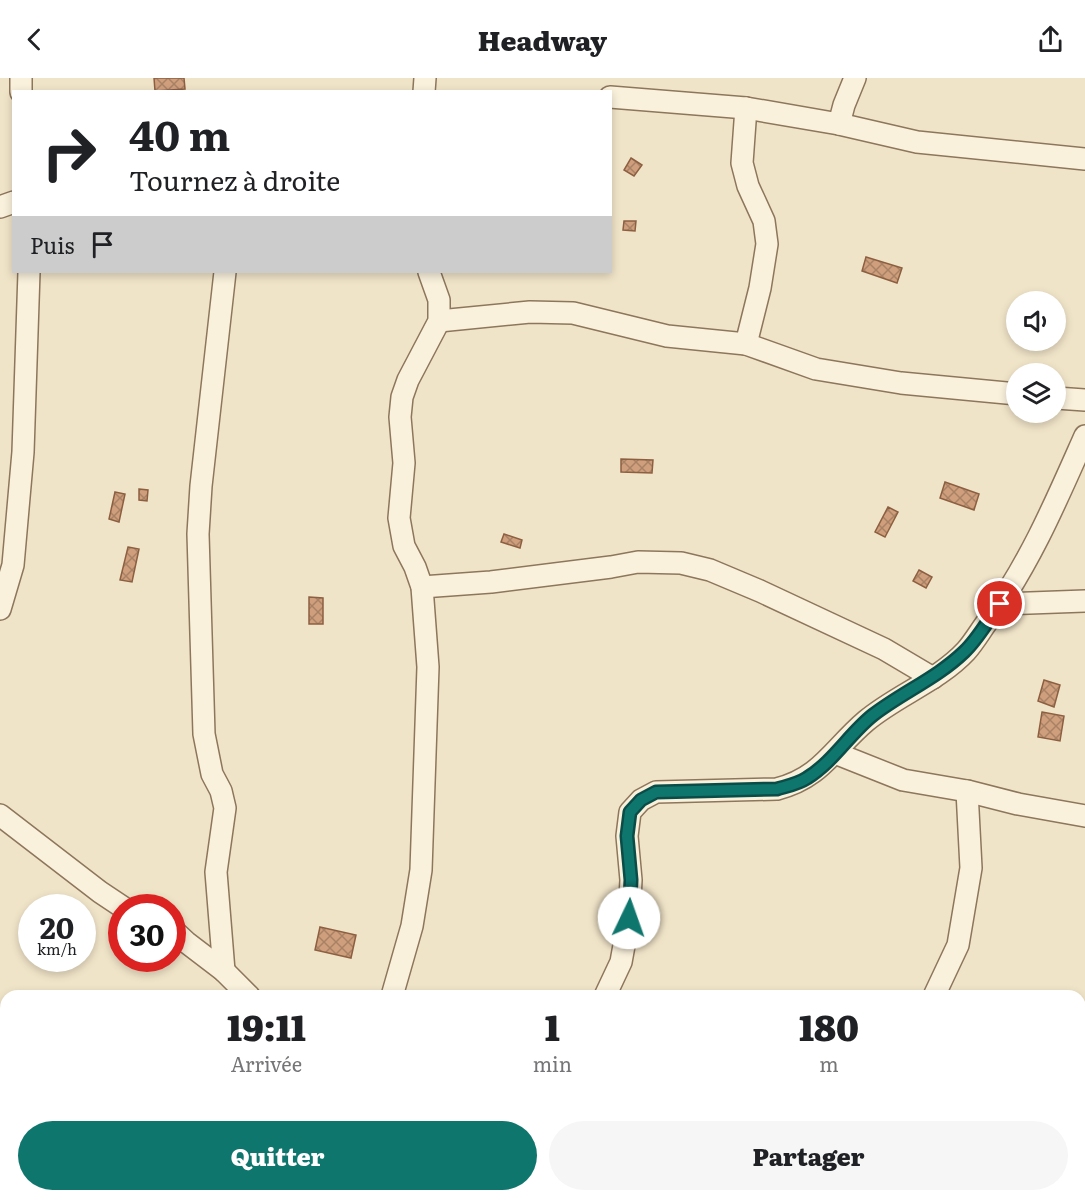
<!DOCTYPE html>
<html lang="fr">
<meta charset="utf-8">
<style>
:root{--surface:#fff;--page:#f6f6f6;--text:#202124;--muted:#757577;--accent:#0f766e}
body{margin:0;font-family:Literata,serif;background:var(--page);color:var(--text);height:100vh;display:flex;flex-direction:column;font-size:22px;white-space:nowrap}
*{box-sizing:border-box;margin:0}
p{font-size:20px;color:var(--muted)}
.icon{flex:none;width:33px;height:33px;fill:none;stroke:currentColor;stroke-width:2;stroke-linecap:round;stroke-linejoin:round}
.map{position:relative;flex:1;overflow:hidden}
.drawer{position:absolute;left:0px;top:912px;width:1086px;height:212px;display:flex;flex-direction:column;background:var(--surface);border-radius:18px 18px 0 0;box-shadow:0 3px 9px #0003}
.drawer>*{flex:none}
.top-card{position:absolute;left:12px;top:12px;width:600px;height:183px;border-radius:0px;box-shadow:0 3px 9px #0003;background:#fff;color:var(--text);overflow:hidden}
.fabs{position:absolute;left:1006px;top:213px;display:grid;gap:12px}
.fabs a{display:grid;place-items:center;width:60px;height:60px;border-radius:50%;background:var(--surface);box-shadow:0 3px 9px #0003;font-size:30px}
.speed{position:absolute;left:18px;top:816px;display:flex;gap:12px;font-size:30px;font-weight:700;text-align:center}
.speed>*{display:grid;place-content:center;width:78px;height:78px;border-radius:50%;background:var(--surface);box-shadow:0 3px 9px #0003;line-height:1}
.speed small{font-size:15px;font-weight:400}
.speed .limit{border:9px solid #d22;background:#fff;color:#111}
.pin{position:absolute;display:grid;place-items:center;width:51px;height:51px;color:#fff;margin:-26px;border:3px solid #fff;border-radius:50%;box-shadow:0 2px 6px #0007}
.me{position:absolute;width:66px;margin:-33px;rotate:3deg;stroke-linejoin:round;filter:drop-shadow(0 0 4px #0008)}
.turn{display:flex;align-items:center;gap:21px;height:126px;padding:0 18px;font-size:27px}
.turn .icon{width:78px;height:78px;stroke-width:2.5}
.turn b{display:block;font-size:42px;line-height:51px}
.then{display:flex;align-items:center;height:57px;padding:0 18px;background:#0003;gap:12px;font-size:22px}
.eta{display:flex;justify-content:space-evenly;align-items:center;height:102px;text-align:center}
.eta b{font-size:36px;font-weight:800;line-height:42px}
.button{display:flex;gap:12px;margin-top:auto;padding:12px 18px}
.button a{flex:1;height:69px;border-radius:36px;background:var(--accent);color:#fff;font-size:24px;font-weight:800;line-height:69px;text-align:center}
.button a+a{background:var(--page);color:var(--text)}
header{display:flex;justify-content:space-between;align-items:center;height:78px;padding:0 18px;background:var(--surface);font-size:27px;font-weight:800}
.map>svg:first-child{display:block}
.building{fill:url(#building-cross-hatch);stroke:#8d5f41;stroke-width:1.5}
.lines{fill:none;stroke-linecap:round;stroke-linejoin:round}
.minor-casing{stroke:#8d765c;stroke-width:24}
.minor{stroke:#faf1dc;stroke-width:21}
.route-casing{stroke:#0a4d48;stroke-width:15}
.route{stroke:#0f766e;stroke-width:10}
</style>
<header><svg class="icon" aria-label="back" viewBox="0 0 24 24"><path d="M15 5l-7 7 7 7"/></svg>Headway<svg class="icon" aria-label="share" viewBox="0 0 24 24"><path d="M12 15V3M7 8l5-5 5 5M5 13v7h14v-7"/></svg></header>
<div class="map">
<svg width="1085" height="1123" viewBox="0 0 1085 1123">
<defs>
<pattern id="building-cross-hatch" width="8" height="8" patternUnits="userSpaceOnUse" patternTransform="scale(1.5)"><rect width="8" height="8" fill="#cf9f7d"/><path d="M0 0l8 8M0 8l8-8" fill="none" stroke="#a98266"/></pattern>
</defs>
<rect width="100%" height="100%" fill="#f0e4c8"/>
<g class="building">
<polygon points="154,0 184,0 185,11 155,13"/>
<polygon points="631,80 642,87 634,98 624,92"/>
<polygon points="624,143 636,143 635,153 623,152"/>
<polygon points="866,179 902,190 897,205 862,193"/>
<polygon points="621,381 653,382 652,395 621,394"/>
<polygon points="945,404 979,416 974,432 940,420"/>
<polygon points="139,411 148,412 147,423 139,422"/>
<polygon points="115,414 125,416 119,444 109,441"/>
<polygon points="888,429 898,434 885,459 875,454"/>
<polygon points="504,456 522,462 520,470 501,464"/>
<polygon points="128,469 139,471 132,504 120,502"/>
<polygon points="919,492 932,499 926,510 913,503"/>
<polygon points="309,519 323,520 323,546 309,546"/>
<polygon points="1044,602 1060,607 1054,629 1038,623"/>
<polygon points="1042,634 1064,638 1060,663 1038,659"/>
<polygon points="320,849 356,857 351,880 315,872"/>
</g>
<g class="lines">
<g class="minor-casing">
<g id="minor">
<polyline points="21,14 21,0"/>
<polyline points="424,14 425,0"/>
<polyline points="610,19 746,30 839,46 917,64 1085,81"/>
<polyline points="839,46 844,27 855,0"/>
<polyline points="0,129 14,124"/>
<polyline points="439,243 530,234 573,235 667,258 746,266 816,291 901,305 1017,316"/>
<polyline points="746,266 760,210 767,166 764,143 748,108 742,85 746,30"/>
<polyline points="1056,320 1085,322"/>
<polyline points="422,509 491,504 611,489 638,484 681,485 710,492 760,513 884,571 933,600"/>
<polyline points="1000,526 1085,523"/>
<polyline points="0,531 13,487 23,374 29,194"/>
<polyline points="835,675 903,702 967,713 1018,726 1085,738"/>
<polyline points="0,737 100,814 124,830"/>
<polyline points="172,851 186,864 224,893 249,918"/>
<polyline points="224,893 216,794 225,730 221,713 212,696 204,656 198,456 201,408 225,194"/>
<polyline points="392,918 412,848 421,792 428,589 422,509 415,489 404,468 399,440 404,385 400,339 402,319 408,302 439,243 439,222 429,194"/>
<path d="M605 918 621 884 629 840 631 802 627 758 630 734 641 722 656 714 777 711C821 700 833 671 866 643 897 617 938 603 966 573 975 563 982 550 990 540 1031 483 1057 421 1085 358"/>
<polyline points="934,918 958,867 971,790 967,713"/>
<polyline points="0,986 6,992"/>
<polyline points="1080,1009 1085,1009"/>
<polyline points="158,1118 166,1123"/>
<polyline points="399,1123 405,1118"/>
<polyline points="862,1123 863,1118"/>
</g>
</g>
<use href="#minor" class="minor"/>
</g>
<g class="lines">
<g class="route-casing">
<path id="route" d="M629 840 631 802 627 758 630 734 641 722 656 714 777 711C787 708 798 706 807 700 833 684 850 655 873 637 903 614 937 600 964 574 978 561 988 542 1000 526"/>
</g>
<use href="#route" class="route"/>
</g>
</svg>
<div class="fabs">
<a><svg class="icon" aria-label="sound" viewBox="0 0 24 24"><path d="M4 9h4l5-4v14l-5-4H4zM17 9q2 3 0 6"/></svg></a>
<a><svg class="icon" aria-label="layers" viewBox="0 0 24 24"><path d="M12 4l9 5-9 5-9-5zM3 14l9 5 9-5"/></svg></a>
</div>
<div class="speed"><div>20<small>km/h</small></div><div class="limit">30</div></div>
<div class="pin" style="left:1000px;top:526px;background:#d93025"><svg class="icon" aria-label="arrive" viewBox="0 0 24 24"><path d="M6 21V4h12l-3 4 3 4H6"/></svg></div>
<svg class="me" style="left:629px;top:840px" viewBox="-20 -20 40 40"><circle r="19" fill="#fff"/><path d="M0-13L10 11 0 6-10 11z" fill="#0f766e"/></svg>
<div class="top-card">
<div class="turn"><svg class="icon" aria-label="right" viewBox="0 0 24 24"><path d="M7 20v-9h11M14 6l5 5-5 5"/></svg><div><b>40 m</b>Tournez à droite</div></div>
<div class="then">Puis<svg class="icon" aria-label="arrive" viewBox="0 0 24 24"><path d="M6 21V4h12l-3 4 3 4H6"/></svg></div>
</div>
<section class="drawer">
<div class="eta">
<div><b>19:11</b><p>Arrivée</p></div>
<div><b>1</b><p>min</p></div>
<div><b>180</b><p>m</p></div>
</div>
<div class="button"><a>Quitter</a><a>Partager</a></div>
</section>
</div>
